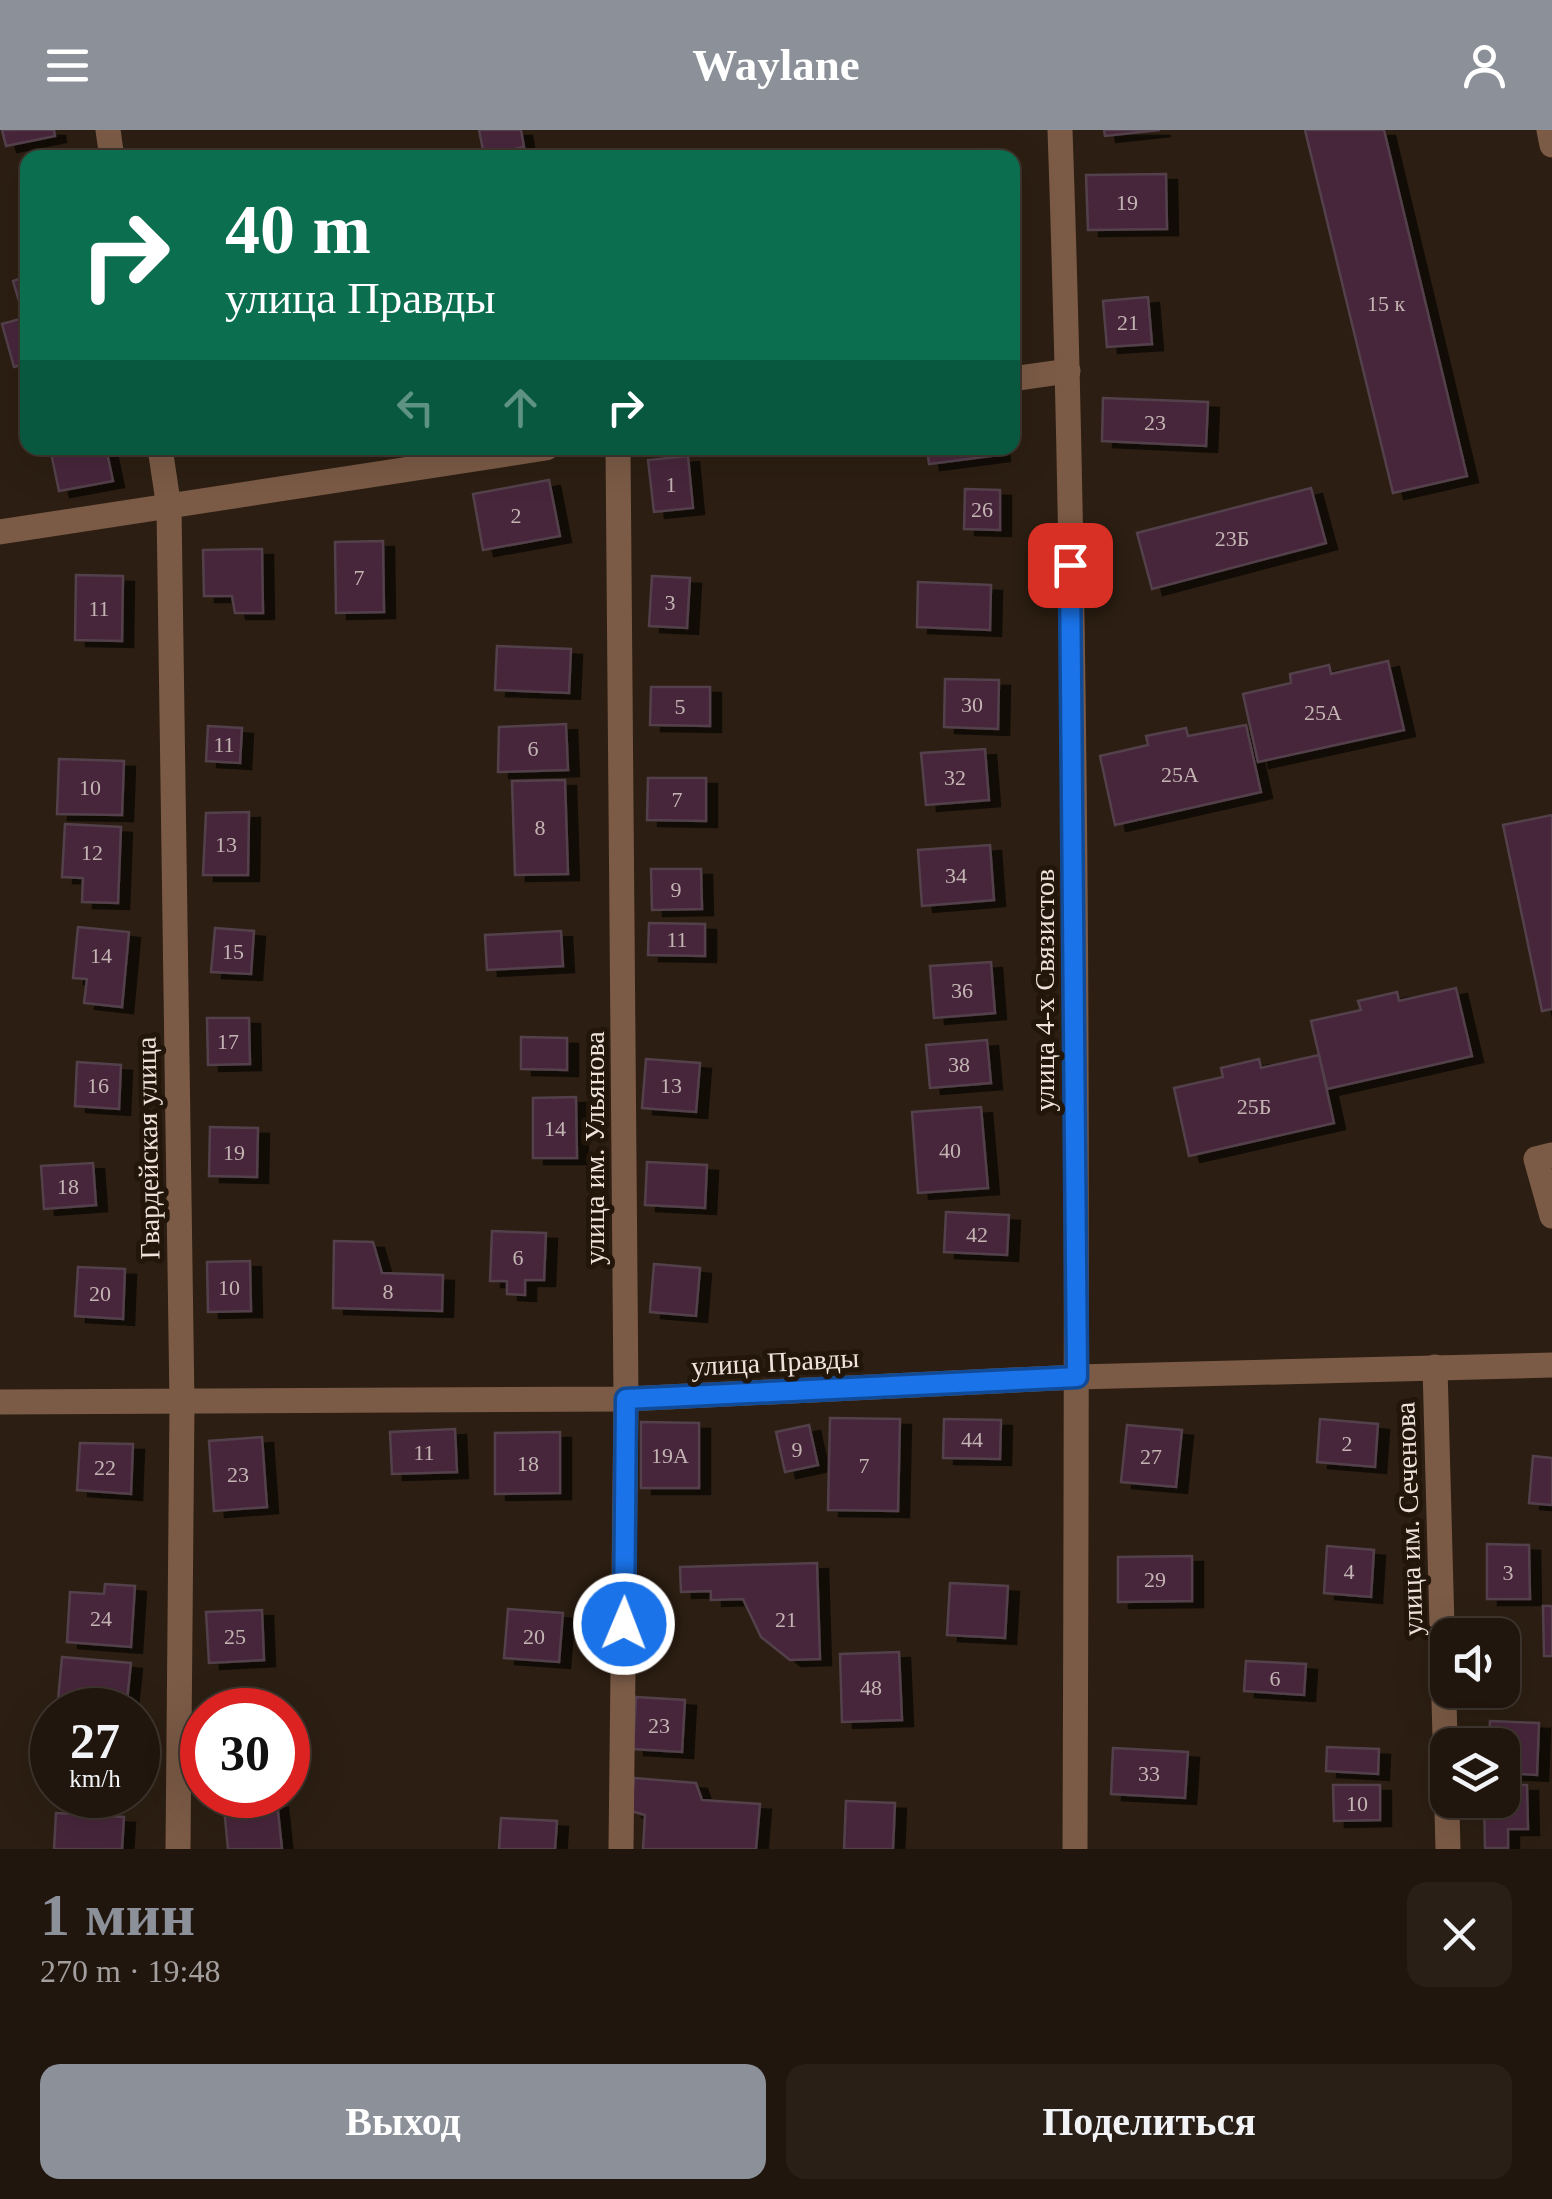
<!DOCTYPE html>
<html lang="ru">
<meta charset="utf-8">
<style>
:root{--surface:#21160e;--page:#291f17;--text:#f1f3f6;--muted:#a29f9e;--line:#3e352e;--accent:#8c9099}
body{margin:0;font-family:"Times New Roman",serif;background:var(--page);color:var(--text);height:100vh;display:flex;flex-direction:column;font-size:38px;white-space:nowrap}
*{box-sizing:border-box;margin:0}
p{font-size:32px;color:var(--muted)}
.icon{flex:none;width:55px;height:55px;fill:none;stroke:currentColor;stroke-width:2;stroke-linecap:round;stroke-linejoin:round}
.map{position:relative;height:1719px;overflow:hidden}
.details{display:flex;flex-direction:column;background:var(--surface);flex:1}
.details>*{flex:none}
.hud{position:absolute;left:20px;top:20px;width:1000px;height:305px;border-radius:20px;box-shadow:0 10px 40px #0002,0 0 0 2px var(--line);background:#0b6e4f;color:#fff;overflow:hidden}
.buttons{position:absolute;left:1430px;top:1488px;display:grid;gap:20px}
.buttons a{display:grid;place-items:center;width:90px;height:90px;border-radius:20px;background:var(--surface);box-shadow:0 10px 40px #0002,0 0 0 2px var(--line);font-size:50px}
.speed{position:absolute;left:30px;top:1558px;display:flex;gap:20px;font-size:50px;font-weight:700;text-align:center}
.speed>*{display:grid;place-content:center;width:130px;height:130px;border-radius:50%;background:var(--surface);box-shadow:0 10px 40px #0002,0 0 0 2px var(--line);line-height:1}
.speed small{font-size:25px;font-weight:400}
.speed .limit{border:15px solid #d22;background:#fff;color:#111}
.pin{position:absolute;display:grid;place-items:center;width:85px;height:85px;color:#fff;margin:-42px;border-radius:20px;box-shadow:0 5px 15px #0006}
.me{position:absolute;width:110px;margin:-55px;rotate:1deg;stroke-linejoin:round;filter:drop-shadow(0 0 8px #0008)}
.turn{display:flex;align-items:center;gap:35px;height:210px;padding:0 40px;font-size:45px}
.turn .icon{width:130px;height:130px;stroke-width:2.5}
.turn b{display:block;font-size:70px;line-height:85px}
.lanes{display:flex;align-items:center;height:95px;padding:0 40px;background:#0003;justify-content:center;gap:50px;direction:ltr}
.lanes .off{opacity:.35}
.round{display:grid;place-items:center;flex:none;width:105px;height:105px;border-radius:20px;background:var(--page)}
.headline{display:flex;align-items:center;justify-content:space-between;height:170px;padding:0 40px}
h1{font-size:60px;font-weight:800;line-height:75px;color:var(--accent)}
.cta{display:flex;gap:20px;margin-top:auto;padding:20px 40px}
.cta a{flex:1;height:115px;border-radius:20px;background:var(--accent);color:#fff;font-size:40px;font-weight:800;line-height:115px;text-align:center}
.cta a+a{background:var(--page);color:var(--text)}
header{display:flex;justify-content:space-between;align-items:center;height:130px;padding:0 40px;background:var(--accent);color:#fff;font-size:45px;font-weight:800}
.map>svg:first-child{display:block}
.building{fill:#46263a;stroke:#53414b;stroke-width:2.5;filter:url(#shadow)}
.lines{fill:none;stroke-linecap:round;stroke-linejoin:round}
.minor{stroke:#7b5b46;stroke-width:25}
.route-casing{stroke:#114b97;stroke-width:25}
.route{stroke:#1a73e8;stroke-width:18}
.labels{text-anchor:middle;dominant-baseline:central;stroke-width:10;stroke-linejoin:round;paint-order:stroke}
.number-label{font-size:22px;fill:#c3b4b3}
.street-label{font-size:28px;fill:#ede3db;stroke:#221509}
</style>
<header><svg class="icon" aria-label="menu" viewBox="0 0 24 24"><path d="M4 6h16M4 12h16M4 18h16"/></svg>Waylane<svg class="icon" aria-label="person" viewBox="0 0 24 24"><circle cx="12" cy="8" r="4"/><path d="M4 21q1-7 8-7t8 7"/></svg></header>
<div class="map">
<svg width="1552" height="1719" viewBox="0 0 1552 1719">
<defs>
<filter id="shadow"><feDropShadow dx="11" dy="6" stdDeviation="0" flood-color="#0009"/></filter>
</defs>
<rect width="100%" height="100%" fill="#2c1e12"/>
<g class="building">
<polygon points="2,0 54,0 55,6 6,16"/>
<polygon points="479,0 521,0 524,17 484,25"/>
<polygon points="1104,0 1160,0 1105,6"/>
<polygon points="1305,0 1384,0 1467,346 1393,363"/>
<polygon points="1166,44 1167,99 1088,100 1086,45"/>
<polygon points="28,146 28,233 14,237 2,194 24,188 13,151"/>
<polygon points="1148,167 1152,214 1107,217 1103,171"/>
<polygon points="1103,268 1208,272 1206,316 1102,311"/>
<polygon points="50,318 106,318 113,351 59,361"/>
<polygon points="927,318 998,318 999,325 929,334"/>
<polygon points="688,326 693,378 654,382 648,330"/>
<polygon points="549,350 560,406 483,420 473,364"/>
<polygon points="1311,358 1326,413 1152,459 1137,403"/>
<polygon points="965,359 1000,360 1000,400 964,399"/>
<polygon points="383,411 384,482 336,483 335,412"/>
<polygon points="262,419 263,483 235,483 232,466 204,466 203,420"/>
<polygon points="76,445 123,446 122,511 75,510"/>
<polygon points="652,446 690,448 687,498 649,496"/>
<polygon points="918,452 991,455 990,500 917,497"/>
<polygon points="497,516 571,519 569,563 495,560"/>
<polygon points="1388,531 1404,600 1258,632 1243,564 1291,553 1290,544 1329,535 1331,544"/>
<polygon points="945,549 999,550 998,599 944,597"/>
<polygon points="651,557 710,557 710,596 650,595"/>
<polygon points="566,594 568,640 498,642 499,597"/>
<polygon points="1246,595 1261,662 1115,695 1100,626 1148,615 1146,606 1186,598 1188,606"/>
<polygon points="208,596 242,598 240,633 206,631"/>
<polygon points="985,619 989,670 926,675 921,623"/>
<polygon points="59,629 124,631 122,685 57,684"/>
<polygon points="648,648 706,648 706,691 647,690"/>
<polygon points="565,650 568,744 515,745 512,651"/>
<polygon points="249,682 248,745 203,745 206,683"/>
<polygon points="1552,685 1552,879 1542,881 1503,695"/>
<polygon points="65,694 121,697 118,773 82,772 83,748 62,747"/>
<polygon points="990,715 994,770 922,776 918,720"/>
<polygon points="651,739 701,739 702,779 652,780"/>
<polygon points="649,793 705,794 705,826 648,825"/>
<polygon points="78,797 129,802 122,877 84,873 87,849 73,848"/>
<polygon points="215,798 254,801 251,844 211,842"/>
<polygon points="561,801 563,836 487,840 485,805"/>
<polygon points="991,832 995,883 934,888 930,836"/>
<polygon points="1456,858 1472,926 1327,959 1311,891 1361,880 1358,871 1397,862 1399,871"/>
<polygon points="207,888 249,888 250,934 208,935"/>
<polygon points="521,907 567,908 567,940 521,939"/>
<polygon points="987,910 991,953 930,958 926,915"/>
<polygon points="1319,925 1334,993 1189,1026 1174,958 1223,947 1221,938 1259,929 1261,938"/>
<polygon points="646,929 700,933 696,982 642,978"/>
<polygon points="77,932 121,935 119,979 75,976"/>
<polygon points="576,967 577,1028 533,1028 533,968"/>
<polygon points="981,977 988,1058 918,1063 912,982"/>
<polygon points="210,997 258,998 257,1047 209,1046"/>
<polygon points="647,1032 707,1035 705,1078 645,1075"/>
<polygon points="93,1033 96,1075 44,1079 41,1036"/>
<polygon points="946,1082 1009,1085 1007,1125 944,1122"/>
<polygon points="492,1101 546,1103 544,1150 525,1150 525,1165 507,1164 507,1151 490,1151"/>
<polygon points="334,1111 373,1112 382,1143 443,1145 442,1181 333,1178"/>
<polygon points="250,1131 251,1181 208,1182 207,1132"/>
<polygon points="654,1134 700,1138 696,1186 650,1182"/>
<polygon points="78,1137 125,1139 123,1189 75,1186"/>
<polygon points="830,1288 900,1289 898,1381 828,1380"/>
<polygon points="944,1289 1001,1290 1000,1329 943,1328"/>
<polygon points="1320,1289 1378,1294 1375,1337 1317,1332"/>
<polygon points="641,1292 699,1293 699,1358 641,1358"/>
<polygon points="809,1295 818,1335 785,1342 776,1302"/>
<polygon points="1127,1295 1182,1300 1176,1357 1121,1352"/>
<polygon points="455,1299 457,1342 392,1344 390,1302"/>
<polygon points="560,1302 560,1363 495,1364 495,1303"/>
<polygon points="262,1307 267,1377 214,1381 209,1311"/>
<polygon points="80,1313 133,1314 131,1364 77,1360"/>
<polygon points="1533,1326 1552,1328 1552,1375 1529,1373"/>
<polygon points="1487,1414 1529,1415 1530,1469 1487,1469"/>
<polygon points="1327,1416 1374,1420 1371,1467 1324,1463"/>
<polygon points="1192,1426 1192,1471 1118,1472 1118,1427"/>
<polygon points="817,1433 820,1529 790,1530 761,1507 743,1469 711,1470 711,1461 681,1462 680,1437"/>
<polygon points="950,1453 1008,1456 1005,1508 947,1505"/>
<polygon points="105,1454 135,1456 131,1517 67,1512 70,1462 104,1464"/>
<polygon points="1543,1476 1552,1476 1552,1526 1544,1526"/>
<polygon points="508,1479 563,1483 559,1532 504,1528"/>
<polygon points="262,1480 264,1530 209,1533 206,1482"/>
<polygon points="899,1522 902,1590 842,1592 840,1524"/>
<polygon points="62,1527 131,1533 126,1580 90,1580 91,1572 58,1570"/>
<polygon points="1246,1531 1306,1534 1304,1565 1244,1561"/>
<polygon points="636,1567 685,1570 682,1622 633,1619"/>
<rect x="213" y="1570" width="57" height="10"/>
<polygon points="1490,1591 1539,1593 1537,1645 1502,1643 1502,1615 1489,1615"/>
<polygon points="1327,1617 1379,1619 1378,1644 1326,1641"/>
<polygon points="1113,1618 1188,1622 1185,1668 1111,1664"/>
<polygon points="634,1648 696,1653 702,1670 760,1674 756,1719 643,1719 645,1685 631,1681"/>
<polygon points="1333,1655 1380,1655 1380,1690 1334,1691"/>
<polygon points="1502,1655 1527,1655 1528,1699 1508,1699 1508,1718 1485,1718 1484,1670 1502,1670"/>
<polygon points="846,1671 895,1673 893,1719 844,1719"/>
<polygon points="277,1672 282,1719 228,1719 224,1678"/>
<polygon points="56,1683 124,1687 122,1719 54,1719"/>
<polygon points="501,1688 557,1691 555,1719 499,1719"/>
</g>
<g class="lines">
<g class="minor">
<polyline points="108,0 112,28"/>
<path d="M1060 0C1080 572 1077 1146 1075 1719"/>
<polyline points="1549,0 1552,15"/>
<polyline points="1012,249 1068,241"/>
<polyline points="160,318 169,378 182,1274 178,1719"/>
<polyline points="618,318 626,1269 621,1719"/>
<polyline points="0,402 546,318"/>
<polyline points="1552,1025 1536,1029 1552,1086"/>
<polyline points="1435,1237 1448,1719"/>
<polyline points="0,1272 626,1269 1077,1247 1552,1235"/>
</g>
</g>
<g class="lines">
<g class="route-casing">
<polyline id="route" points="624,1494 626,1269 1077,1247 1070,435"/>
</g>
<use href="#route" class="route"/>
</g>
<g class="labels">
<g class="number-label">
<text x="1127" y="72">19</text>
<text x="1386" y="173">15 к</text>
<text x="1128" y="192">21</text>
<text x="1155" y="292">23</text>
<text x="671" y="354">1</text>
<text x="982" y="379">26</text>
<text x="516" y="385">2</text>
<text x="1232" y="408">23Б</text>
<text x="359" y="447">7</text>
<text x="670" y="472">3</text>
<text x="99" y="478">11</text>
<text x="972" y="574">30</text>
<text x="680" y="576">5</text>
<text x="1323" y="582">25А</text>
<text x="224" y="614">11</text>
<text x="533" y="618">6</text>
<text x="1180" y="644">25А</text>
<text x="955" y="647">32</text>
<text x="90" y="657">10</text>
<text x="677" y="669">7</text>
<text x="540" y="697">8</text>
<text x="226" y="714">13</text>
<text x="92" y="722">12</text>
<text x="956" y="745">34</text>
<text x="676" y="759">9</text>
<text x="677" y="809">11</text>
<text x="233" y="821">15</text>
<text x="101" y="825">14</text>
<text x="962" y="860">36</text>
<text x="228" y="911">17</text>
<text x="959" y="934">38</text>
<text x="98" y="955">16</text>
<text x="671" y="955">13</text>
<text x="1254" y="976">25Б</text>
<text x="555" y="998">14</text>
<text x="950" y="1020">40</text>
<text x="234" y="1022">19</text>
<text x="68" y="1056">18</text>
<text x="977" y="1104">42</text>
<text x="518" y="1127">6</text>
<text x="229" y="1157">10</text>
<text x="388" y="1161">8</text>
<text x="100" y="1163">20</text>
<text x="972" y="1309">44</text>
<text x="1347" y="1313">2</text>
<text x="797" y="1319">9</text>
<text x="424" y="1322">11</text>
<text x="670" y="1325">19А</text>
<text x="1151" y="1326">27</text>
<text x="528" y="1333">18</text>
<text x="864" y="1335">7</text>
<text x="105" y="1337">22</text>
<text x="238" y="1344">23</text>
<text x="1349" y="1441">4</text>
<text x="1508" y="1442">3</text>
<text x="1155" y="1449">29</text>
<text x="101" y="1488">24</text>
<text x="786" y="1489">21</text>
<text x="235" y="1506">25</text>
<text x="534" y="1506">20</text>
<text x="1275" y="1548">6</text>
<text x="871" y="1557">48</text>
<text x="659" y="1595">23</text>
<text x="1149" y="1643">33</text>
<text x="1357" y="1673">10</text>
</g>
<g class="street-label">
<text transform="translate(1044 860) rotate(-90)">улица 4-х Связистов</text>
<text transform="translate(148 1018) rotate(-91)">Гвардейская улица</text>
<text transform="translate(594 1018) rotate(-90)">улица им. Ульянова</text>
<text transform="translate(775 1232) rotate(-3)">улица Правды</text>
<text transform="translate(1409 1389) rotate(-92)">улица им. Сеченова</text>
</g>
</g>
</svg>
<div class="buttons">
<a><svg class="icon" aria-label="sound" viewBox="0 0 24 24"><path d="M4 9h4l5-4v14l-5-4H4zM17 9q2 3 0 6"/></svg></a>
<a><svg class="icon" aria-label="layers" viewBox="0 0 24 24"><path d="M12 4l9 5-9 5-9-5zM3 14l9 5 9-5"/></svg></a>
</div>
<div class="speed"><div>27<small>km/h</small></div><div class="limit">30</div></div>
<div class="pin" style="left:1070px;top:435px;background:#d93025"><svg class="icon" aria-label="arrive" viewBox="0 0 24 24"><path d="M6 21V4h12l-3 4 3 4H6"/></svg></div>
<svg class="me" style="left:624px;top:1494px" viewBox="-20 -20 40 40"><circle r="17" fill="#1a73e8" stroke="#fff" stroke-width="3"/><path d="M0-11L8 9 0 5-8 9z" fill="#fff"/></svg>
<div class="hud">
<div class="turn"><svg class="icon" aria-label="right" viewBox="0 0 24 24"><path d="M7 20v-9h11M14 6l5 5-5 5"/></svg><div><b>40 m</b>улица Правды</div></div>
<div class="lanes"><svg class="icon off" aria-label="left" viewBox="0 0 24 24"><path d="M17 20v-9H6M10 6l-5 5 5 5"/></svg><svg class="icon off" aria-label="ahead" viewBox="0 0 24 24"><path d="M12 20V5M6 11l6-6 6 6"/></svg><svg class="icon" aria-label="right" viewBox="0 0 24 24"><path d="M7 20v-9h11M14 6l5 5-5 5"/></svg></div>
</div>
</div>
<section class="details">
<div class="headline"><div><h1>1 мин</h1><p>270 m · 19:48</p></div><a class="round"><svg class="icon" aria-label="close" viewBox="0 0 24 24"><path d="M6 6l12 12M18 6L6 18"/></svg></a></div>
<div class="cta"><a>Выход</a><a>Поделиться</a></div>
</section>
